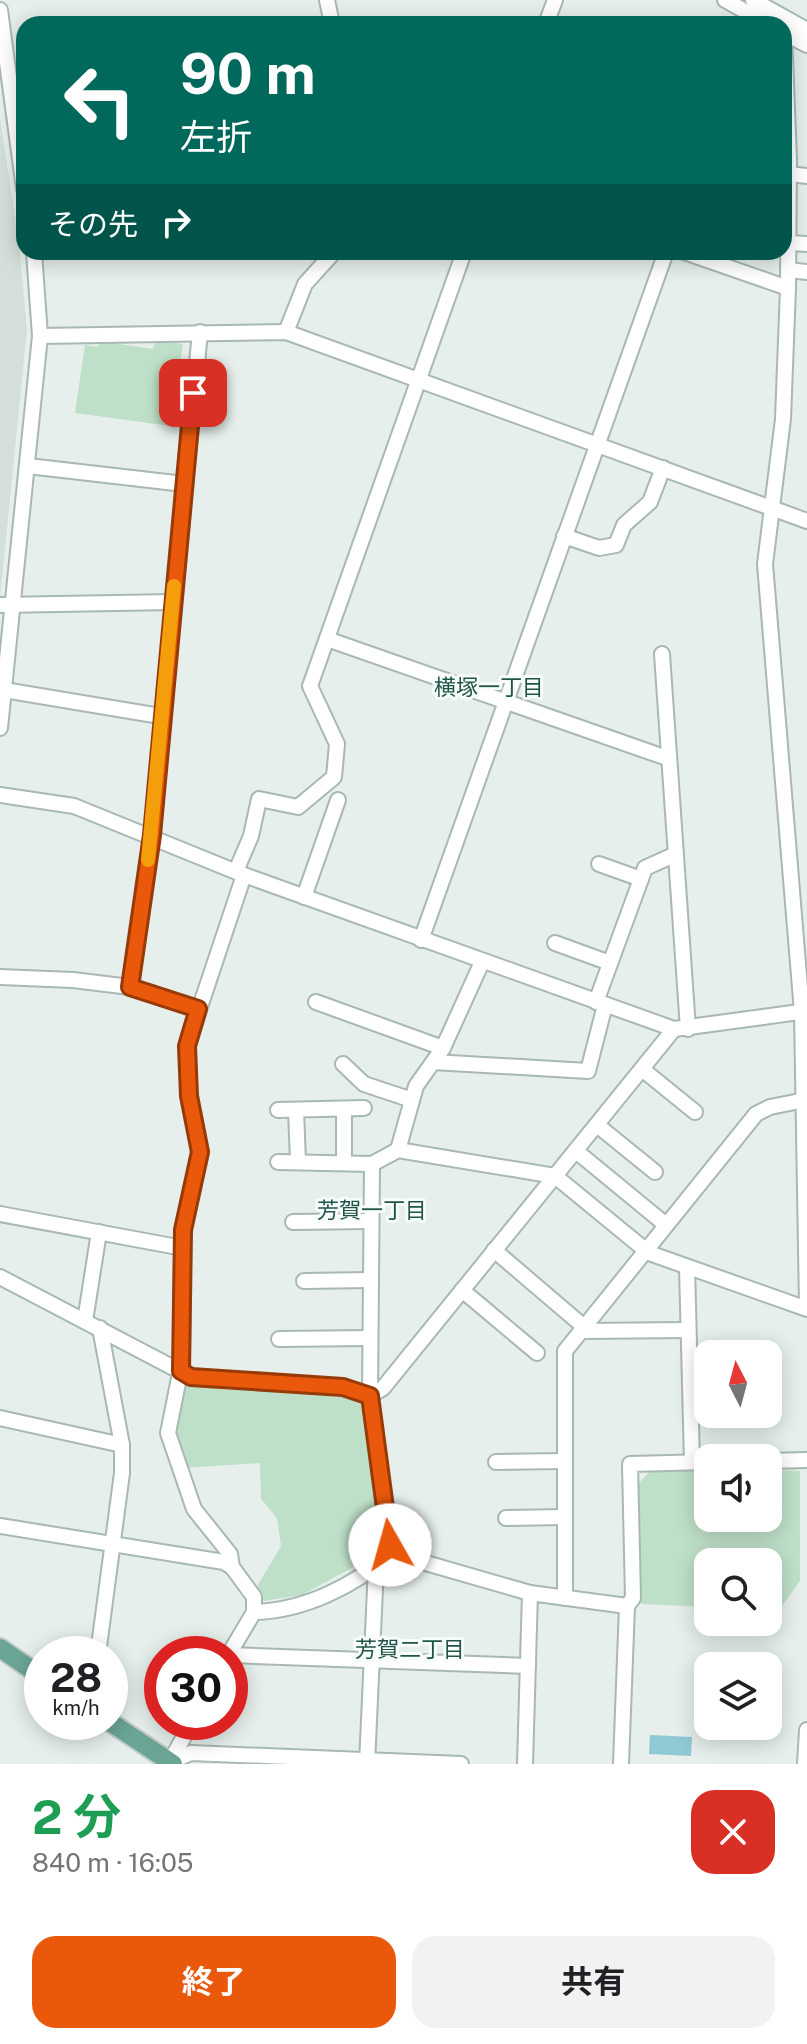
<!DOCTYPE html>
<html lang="ja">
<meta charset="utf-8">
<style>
:root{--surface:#fff;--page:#f2f2f2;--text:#202124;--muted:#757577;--accent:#ea580c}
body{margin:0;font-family:"Public Sans","Noto Sans JP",sans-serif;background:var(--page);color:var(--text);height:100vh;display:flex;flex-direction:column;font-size:30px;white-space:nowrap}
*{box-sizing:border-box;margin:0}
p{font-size:26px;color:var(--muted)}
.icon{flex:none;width:44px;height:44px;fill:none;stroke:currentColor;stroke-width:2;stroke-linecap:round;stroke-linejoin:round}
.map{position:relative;height:1764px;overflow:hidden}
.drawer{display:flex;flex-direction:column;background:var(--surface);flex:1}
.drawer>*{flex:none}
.guide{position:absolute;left:16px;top:16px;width:776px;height:244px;border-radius:24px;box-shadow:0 4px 20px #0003;background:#00695c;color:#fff;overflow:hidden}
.needle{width:52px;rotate:354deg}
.controls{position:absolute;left:694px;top:1340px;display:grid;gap:16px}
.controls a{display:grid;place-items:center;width:88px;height:88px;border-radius:16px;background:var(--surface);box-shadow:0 4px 20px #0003;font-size:40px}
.speed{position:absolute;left:24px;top:1636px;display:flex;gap:16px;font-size:40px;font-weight:700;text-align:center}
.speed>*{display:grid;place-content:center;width:104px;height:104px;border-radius:50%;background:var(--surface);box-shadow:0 4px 20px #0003;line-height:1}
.speed small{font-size:20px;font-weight:400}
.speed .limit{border:12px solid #d22;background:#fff;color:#111}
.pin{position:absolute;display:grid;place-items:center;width:68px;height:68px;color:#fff;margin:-34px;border-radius:16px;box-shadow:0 4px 12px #0006}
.me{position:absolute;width:88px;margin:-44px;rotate:353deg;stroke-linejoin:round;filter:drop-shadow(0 0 6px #0008)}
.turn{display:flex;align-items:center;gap:28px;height:168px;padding:0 32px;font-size:36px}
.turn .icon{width:104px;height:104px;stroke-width:2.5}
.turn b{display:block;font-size:56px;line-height:68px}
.then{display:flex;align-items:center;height:76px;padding:0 32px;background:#0003;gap:16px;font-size:30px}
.round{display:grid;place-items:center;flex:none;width:84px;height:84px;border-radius:24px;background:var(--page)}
.summary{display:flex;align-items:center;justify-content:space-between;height:136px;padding:0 32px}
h1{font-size:48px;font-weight:700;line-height:60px;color:#1e9e55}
.action{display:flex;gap:16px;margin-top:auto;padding:16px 32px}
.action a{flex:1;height:92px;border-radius:24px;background:var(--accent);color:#fff;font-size:32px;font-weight:700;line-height:92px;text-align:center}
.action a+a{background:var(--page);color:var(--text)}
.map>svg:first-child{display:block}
.built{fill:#d4dfda}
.green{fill:#bfe0c8}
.water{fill:#8ec9d4}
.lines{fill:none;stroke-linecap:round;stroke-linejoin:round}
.minor-casing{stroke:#a8b8b2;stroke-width:18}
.major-casing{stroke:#c2cac8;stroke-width:22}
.minor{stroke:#fff;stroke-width:14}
.major{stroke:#6aa596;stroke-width:18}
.route-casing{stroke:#983908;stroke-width:20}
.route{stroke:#ea580c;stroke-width:14}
.slow{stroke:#f59e0b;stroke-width:14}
.labels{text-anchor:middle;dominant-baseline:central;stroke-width:6;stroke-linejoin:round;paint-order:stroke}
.neighbourhood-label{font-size:22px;fill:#1f5548;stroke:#f7fbf9}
</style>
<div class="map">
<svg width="807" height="1764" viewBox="0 0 807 1764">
<rect width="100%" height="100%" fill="#e6efeb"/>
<polygon class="built" points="0,118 19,243 27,330 0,598"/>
<g class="green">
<polygon points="155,340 183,344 171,426 75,413 85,345 98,347 99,341 153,349"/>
<polygon points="182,1379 348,1392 364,1401 381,1548 377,1554 302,1595 264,1601 255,1590 281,1546 277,1518 261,1499 260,1463 182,1468 173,1448"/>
<polygon points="651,1470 708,1470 708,1518 768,1518 768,1470 800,1471 800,1581 779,1610 768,1610 768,1562 708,1562 708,1607 641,1604 639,1483"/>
</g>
<polygon class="water" points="650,1735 692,1737 691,1756 649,1754"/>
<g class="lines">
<g class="minor-casing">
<g id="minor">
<polyline points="327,0 332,24"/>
<polyline points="725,0 768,24"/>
<polyline points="753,0 807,30"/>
<polyline points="0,10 24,189"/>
<polyline points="546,24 555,0"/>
<polyline points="784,33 789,159 788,288 783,419 765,564 802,1012 807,1307"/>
<polyline points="784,33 807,45"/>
<polyline points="789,174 807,176"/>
<polyline points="789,243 807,244"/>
<polyline points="684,252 788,288"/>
<polyline points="788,270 807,272"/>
<polyline points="286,332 305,284 334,252"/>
<polyline points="40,336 286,332 807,521"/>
<polyline points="28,466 184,484"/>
<polyline points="564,536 599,548 616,545 624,525 650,502 663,468"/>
<polyline points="0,605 173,602"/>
<polyline points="327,639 667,758"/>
<polyline points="662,654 688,1029"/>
<polyline points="4,690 160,716"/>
<polyline points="0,728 40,336 34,252"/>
<polyline points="0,795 74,806 244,875 674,1029 807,1011"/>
<polyline points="236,871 251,836 259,799 298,807 334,777 337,744 310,686 464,252"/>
<polyline points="244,875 187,1046 189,1096 200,1152 183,1230 182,1363 168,1433 194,1509 230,1554 232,1567 254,1597 254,1612"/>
<polyline points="641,879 645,868 676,854"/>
<polyline points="304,897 338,800"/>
<polyline points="421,940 666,252"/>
<polyline points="555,943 610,963"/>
<polyline points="0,977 73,980 130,987 198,1009"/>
<polyline points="130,987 152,835 200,332"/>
<polyline points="316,1002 443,1048"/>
<polyline points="596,1002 641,879 599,864"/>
<polyline points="433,1062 588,1071 605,1005"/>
<polyline points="343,1064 364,1084 412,1100"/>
<polyline points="642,1069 695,1112"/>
<polyline points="278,1110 364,1108"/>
<polyline points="296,1110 298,1162"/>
<polyline points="344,1110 344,1161"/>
<polyline points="597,1125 655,1172"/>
<polyline points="398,1150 416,1086 443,1048 482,962"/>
<polyline points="576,1151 666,1225"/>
<polyline points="278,1162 372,1164"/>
<polyline points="0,1214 183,1248"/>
<polyline points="293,1222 370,1221"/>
<polyline points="494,1250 583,1326"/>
<polyline points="687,1267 692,1462"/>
<polyline points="0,1277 191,1377 343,1387 370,1396"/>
<polyline points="304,1281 370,1280"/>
<polyline points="462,1290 537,1353"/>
<polyline points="85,1321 99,1232"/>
<polyline points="582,1331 688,1330"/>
<polyline points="279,1339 370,1338"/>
<polyline points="370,1396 383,1388 674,1029"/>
<polyline points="0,1418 122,1445"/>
<polyline points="768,1461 807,1460"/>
<polyline points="496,1462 565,1461"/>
<polyline points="506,1518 565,1517"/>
<polyline points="0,1526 224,1562 232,1567"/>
<polyline points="391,1553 370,1396 372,1164 398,1150 555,1176 649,1253 807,1309"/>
<polyline points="391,1553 530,1593 627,1606"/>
<polyline points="565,1598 565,1351 756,1114 770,1107 805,1100"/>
<polyline points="98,1654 122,1473 122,1445 100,1328"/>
<path d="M229 1654 254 1612C303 1611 355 1586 391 1553"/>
<polyline points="230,1655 528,1666"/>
<polyline points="171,1760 192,1722"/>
<polyline points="170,1762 191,1753 461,1764"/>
<polyline points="367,1764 376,1567"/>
<polyline points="525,1764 530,1593"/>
<polyline points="621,1764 627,1606 633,1598 630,1464 708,1462"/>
<polyline points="805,1764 807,1730"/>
</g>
</g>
<g class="major-casing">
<g id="major">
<polyline points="0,1648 42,1677"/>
<polyline points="110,1722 173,1764"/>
</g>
</g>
<use href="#minor" class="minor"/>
<use href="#major" class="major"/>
</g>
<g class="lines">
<g class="route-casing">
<polyline id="route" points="193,393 152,835 130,987 198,1009 187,1046 189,1096 200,1152 183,1230 181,1371 191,1377 343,1387 370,1396 390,1545"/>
</g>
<use href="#route" class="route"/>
<polyline class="slow" points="148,860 174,586"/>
</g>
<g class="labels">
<g class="neighbourhood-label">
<text x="489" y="687">横塚一丁目</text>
<text x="372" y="1210">芳賀一丁目</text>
<text x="410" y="1649">芳賀二丁目</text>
</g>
</g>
</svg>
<div class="controls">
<a><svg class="needle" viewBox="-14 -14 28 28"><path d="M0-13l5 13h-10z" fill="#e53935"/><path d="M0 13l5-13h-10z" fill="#757577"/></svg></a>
<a><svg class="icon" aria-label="sound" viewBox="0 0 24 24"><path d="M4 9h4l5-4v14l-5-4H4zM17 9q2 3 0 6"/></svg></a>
<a><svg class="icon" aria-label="search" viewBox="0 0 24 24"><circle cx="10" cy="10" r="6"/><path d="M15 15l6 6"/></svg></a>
<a><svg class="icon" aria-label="layers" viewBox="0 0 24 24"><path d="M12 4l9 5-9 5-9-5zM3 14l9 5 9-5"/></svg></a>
</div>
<div class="speed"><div>28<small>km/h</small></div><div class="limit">30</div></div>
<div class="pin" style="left:193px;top:393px;background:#d93025"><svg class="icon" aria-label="arrive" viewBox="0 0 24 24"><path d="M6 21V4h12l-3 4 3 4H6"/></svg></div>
<svg class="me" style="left:390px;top:1545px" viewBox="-20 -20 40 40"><circle r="19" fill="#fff"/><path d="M0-13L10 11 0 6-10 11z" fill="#ea580c"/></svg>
<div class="guide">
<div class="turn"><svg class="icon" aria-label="left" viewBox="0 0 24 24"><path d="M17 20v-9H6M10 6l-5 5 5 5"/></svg><div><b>90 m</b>左折</div></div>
<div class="then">その先<svg class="icon" aria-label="right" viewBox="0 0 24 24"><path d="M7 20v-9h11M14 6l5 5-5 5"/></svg></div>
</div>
</div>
<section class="drawer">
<div class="summary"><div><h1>2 分</h1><p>840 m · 16:05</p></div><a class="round" style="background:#d93025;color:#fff"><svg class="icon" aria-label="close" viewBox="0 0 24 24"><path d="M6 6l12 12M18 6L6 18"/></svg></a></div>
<div class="action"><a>終了</a><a>共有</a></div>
</section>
